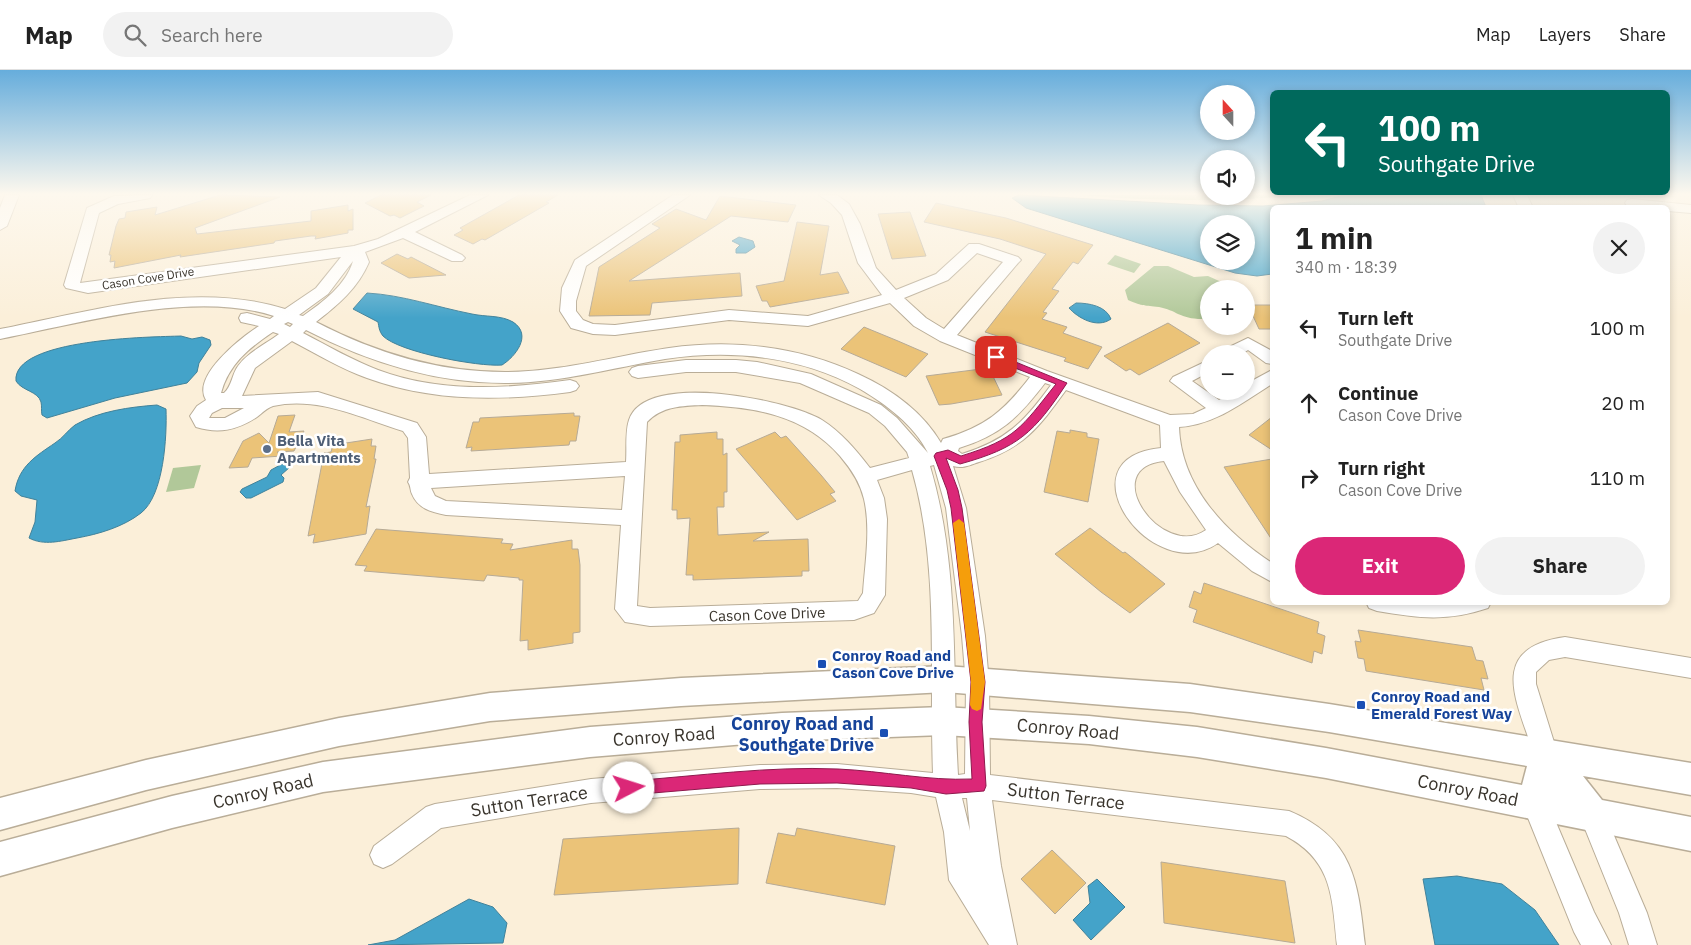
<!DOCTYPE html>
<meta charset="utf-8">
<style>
:root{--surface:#fff;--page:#f2f2f2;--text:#222;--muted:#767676;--line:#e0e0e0;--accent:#db2777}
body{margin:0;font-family:"IBM Plex Sans",sans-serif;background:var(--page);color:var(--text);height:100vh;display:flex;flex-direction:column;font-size:19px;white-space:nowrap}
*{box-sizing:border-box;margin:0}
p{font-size:16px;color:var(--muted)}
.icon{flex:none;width:28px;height:28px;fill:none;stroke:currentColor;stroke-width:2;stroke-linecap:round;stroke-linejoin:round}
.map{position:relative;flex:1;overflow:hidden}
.drawer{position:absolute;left:1270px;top:135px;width:400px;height:400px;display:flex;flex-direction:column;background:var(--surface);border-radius:8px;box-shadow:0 2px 8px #0003}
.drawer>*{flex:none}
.hud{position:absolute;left:1270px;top:20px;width:400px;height:105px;border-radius:8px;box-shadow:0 2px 8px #0003;background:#00695c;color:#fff;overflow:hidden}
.needle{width:32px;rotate:339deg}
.fabs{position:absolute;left:1200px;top:15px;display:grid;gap:10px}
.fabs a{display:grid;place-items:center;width:55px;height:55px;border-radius:50%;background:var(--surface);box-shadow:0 2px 8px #0003;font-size:25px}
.pin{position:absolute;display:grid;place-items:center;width:42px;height:42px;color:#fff;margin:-21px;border-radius:10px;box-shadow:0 2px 8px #0006}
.me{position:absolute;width:55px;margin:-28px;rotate:85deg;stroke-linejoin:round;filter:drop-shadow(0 0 4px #0008)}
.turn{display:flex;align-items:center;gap:18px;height:105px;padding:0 25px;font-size:22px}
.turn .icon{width:65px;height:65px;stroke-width:2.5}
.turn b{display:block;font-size:35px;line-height:42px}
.round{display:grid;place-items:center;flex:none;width:52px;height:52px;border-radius:26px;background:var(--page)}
.overview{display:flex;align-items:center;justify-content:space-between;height:85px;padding:0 25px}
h1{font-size:30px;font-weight:700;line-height:38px}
.action{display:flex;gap:10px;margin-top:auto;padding:10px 25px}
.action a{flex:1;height:58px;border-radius:30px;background:var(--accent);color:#fff;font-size:20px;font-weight:700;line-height:58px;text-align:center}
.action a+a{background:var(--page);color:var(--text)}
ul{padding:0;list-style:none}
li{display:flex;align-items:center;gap:15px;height:75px;padding:0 25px}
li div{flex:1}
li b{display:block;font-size:19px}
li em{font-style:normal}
header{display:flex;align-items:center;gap:30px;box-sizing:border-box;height:70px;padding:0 25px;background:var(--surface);border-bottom:1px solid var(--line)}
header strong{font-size:24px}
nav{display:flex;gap:28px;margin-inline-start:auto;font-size:18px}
.search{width:350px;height:45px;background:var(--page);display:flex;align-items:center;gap:12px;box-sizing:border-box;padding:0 18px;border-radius:28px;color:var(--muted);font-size:19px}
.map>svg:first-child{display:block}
.green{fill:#b1c899}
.water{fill:#44a3c9;stroke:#41829a;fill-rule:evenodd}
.building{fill:#ebc378;stroke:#b6aa96}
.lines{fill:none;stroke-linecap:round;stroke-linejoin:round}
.minor-casing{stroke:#b9ad98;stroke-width:2}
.major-casing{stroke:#b9ad98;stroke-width:3}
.minor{fill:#fff;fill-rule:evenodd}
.major{fill:#fff;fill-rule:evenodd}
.route{fill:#db2777;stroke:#8e194d}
.slow{fill:#f59e0b}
.service-dot{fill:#5c6f8a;stroke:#fff;stroke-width:2}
.transit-dot{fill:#1a4fb4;stroke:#fff;stroke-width:2}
.labels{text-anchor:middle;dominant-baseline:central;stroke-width:5;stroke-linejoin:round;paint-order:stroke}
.far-street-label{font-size:12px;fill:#39342c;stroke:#fff}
.service-label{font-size:15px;font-weight:bold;fill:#4e5e75;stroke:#fff;text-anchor:start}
.street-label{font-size:15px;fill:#39342c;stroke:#fff}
.transit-label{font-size:15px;font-weight:bold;fill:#164399;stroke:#fff;text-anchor:start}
.near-transit-label{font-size:18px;font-weight:bold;fill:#164399;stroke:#fff;text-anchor:end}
.near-street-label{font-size:18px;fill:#39342c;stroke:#fff}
</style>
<header>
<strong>Map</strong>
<div class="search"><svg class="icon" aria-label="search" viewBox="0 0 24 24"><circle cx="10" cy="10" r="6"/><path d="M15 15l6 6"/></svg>Search here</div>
<nav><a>Map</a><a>Layers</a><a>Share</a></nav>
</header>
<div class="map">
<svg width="1691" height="875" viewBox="0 0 1691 875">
<rect width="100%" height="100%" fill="#fbefd9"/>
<g class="green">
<path d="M1082 125H1309C1234 131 1157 132 1082 125Z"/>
<polygon points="1115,185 1141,194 1134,203 1107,194"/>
<path d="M1154 196H1168L1194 207 1208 206 1226 214 1227 219H1209V242L1202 249C1180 249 1176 240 1159 237 1144 235 1144 237 1128 230L1125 220Z"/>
<polygon points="201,395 194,418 166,422 173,398"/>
</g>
<g class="water">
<path d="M1019 125 1198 135 1263 136 1322 131 1345 125H1481L1486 137 1272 138V204L1257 206 1235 203 1026 138 1012 128ZM1209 154H1246V191H1209Z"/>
<polygon points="739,167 753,171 755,177 746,183 736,183 736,179 740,175 732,171"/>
<path d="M367 223C403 225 436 237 472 244 485 247 501 245 513 252 533 265 515 287 502 295 478 297 399 282 383 266 379 261 379 257 378 252L353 239Z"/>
<path d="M1076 233C1089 233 1106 236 1111 249 1097 259 1078 248 1069 238Z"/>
<path d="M181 266 192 269 202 267 210 270 211 275 199 293 197 302 187 313 115 328 47 348 42 345C41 341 42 336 41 332 38 321 22 321 16 311 12 268 153 267 181 266Z"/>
<path d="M157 335 166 339C167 366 164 425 141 443 123 457 99 464 77 468 61 471 44 476 29 468L35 452 37 430 21 426 15 421C19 396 36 386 55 373 63 368 68 360 75 355 99 341 130 337 157 335Z"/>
<polygon points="282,394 290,397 281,405 284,408 283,412 251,428 246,428 240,422 242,419 267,407 271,400"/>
<polygon points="1457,806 1502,814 1535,840 1559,875 1435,875 1423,809"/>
<polygon points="1097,809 1125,837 1091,870 1073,850 1090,833 1088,816"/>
<polygon points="469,829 493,837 507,853 503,873 368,875 395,870"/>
</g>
<g class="building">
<polygon points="220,125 280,127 195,158 197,164 311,151 311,141 348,135 348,141 353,139 353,160 348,160 348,163 315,169 316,166 311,166 275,171 274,173 180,187 181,185 114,198 115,191 110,192 111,185 109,185 116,156 119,149 125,148 126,142 157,137 155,145"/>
<polygon points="381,125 431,125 417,132 424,136 400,148 394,145 390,146 365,133"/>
<polygon points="519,125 558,125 546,132 549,133 485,170 482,169 473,174 454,165 463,160 460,158"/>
<polygon points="720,126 796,135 788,152 731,146 629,211 740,203 742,226 652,233 650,245 589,246 599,197 660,158 652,154 676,139 706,150"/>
<polygon points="936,133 1006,148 1093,175 1078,194 1073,192 1052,219 1059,221 1043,242 1047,243 1042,249 1067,257 1063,263 1102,277 1088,299 1064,291 1066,288 985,262 1046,184 1000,169 924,152"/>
<polygon points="910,142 926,186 892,189 878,144"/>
<polygon points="797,152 829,156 820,205 838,202 849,223 770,237 767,231 762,231 756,216 784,211"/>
<polygon points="397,184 408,189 411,187 446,205 409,208 381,193"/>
<polygon points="1248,235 1272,235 1272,259 1259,259"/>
<polygon points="1168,253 1200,273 1139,305 1130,299 1126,301 1104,286"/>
<polygon points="864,257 898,271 928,284 906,307 841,279"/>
<polygon points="989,298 1002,325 951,334 939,335 926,306"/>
<polygon points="574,343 574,346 580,346 576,371 570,371 569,375 471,381 472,377 466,378 473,352 479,352 480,348"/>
<polygon points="295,345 289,362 304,361 294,381 277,382 282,386 252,388 248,397 229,398 243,371 259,363 269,373 278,346"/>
<polygon points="1272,347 1272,380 1249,365"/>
<polygon points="1070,360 1087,363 1087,367 1099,369 1088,432 1044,422 1057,361 1070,363"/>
<polygon points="717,362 717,369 723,369 723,385 727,383 727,422 724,422 724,437 717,437 718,465 769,462 753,471 808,469 809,501 802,501 802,506 693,510 693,505 686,505 690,448 677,449 677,440 672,440 675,372 680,372 680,365"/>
<polygon points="775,362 781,368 786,366 821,405 835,422 830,424 836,431 797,450 736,379"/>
<polygon points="372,369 371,376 376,376 374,389 376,389 366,437 370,436 366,464 313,473 315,464 308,466 324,383 331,382 333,375"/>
<polygon points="1272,389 1272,470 1224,397"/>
<polygon points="1090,458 1123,483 1125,482 1165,514 1130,543 1101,522 1055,484"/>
<polygon points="376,459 503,469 501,473 513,474 510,480 572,470 572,479 578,479 580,495 580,562 573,563 573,573 528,580 528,570 520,571 523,510 519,510 519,508 487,505 484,511 364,501 367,496 355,495"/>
<polygon points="1204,513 1319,552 1317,563 1325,566 1322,584 1314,581 1312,593 1193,552 1197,540 1189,537 1194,521 1201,524"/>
<polygon points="1358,560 1472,577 1476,590 1483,591 1488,609 1481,608 1484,620 1366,601 1364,589 1358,588 1355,571 1361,572"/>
<polygon points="739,758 738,814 554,825 563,769"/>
<polygon points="797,758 895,776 885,835 766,813 778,763 795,766"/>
<polygon points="1052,780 1086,813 1055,844 1021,809"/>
<polygon points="1161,792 1285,811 1295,873 1164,853"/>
</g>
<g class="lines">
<g class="minor-casing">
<g id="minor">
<polygon points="5,125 19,125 7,156 0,160 0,138"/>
<path d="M152 125 150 128 118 134 99 143 80 213 354 176 378 169 470 125H488L415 162 462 185 465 188 462 191H452L403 168 365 182 369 192C358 218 338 235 316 252 376 283 437 302 505 302 561 302 614 286 669 278 733 269 799 276 858 304 891 319 922 341 941 373L943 369C985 357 1004 341 1030 307L940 271 914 256 890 233 808 256 729 250 615 265 593 264 571 258 560 241 562 218 575 190 673 125H690L586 196 576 231V241L583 250 593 254 615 255 729 240 808 246 882 225 858 193 842 145 831 133 819 125H837L849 134 860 154 876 198 896 220 936 204 969 174H979L1018 187 1021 190 1018 193 957 265 1047 301 1170 345 1193 344 1206 338 1170 311 1173 307 1209 290V302L1192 311 1219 330 1234 321H1246V314L1272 300V314C1243 332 1215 355 1179 357 1181 416 1225 462 1272 493V512L1252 501 1218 473C1153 519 1058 388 1161 378L1160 355 1066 320C1039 357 1024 378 979 392 970 395 963 399 953 396L966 438 985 566 989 614 990 705 1289 741C1354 768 1358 812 1365 875H1337C1332 828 1333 791 1286 766L992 730 1001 796 1017 875H989L949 810 944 762 936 727 911 723 837 718 760 719 591 733 441 758 392 794 383 798 374 794 370 785 374 776 426 737 435 734 591 709 760 695 837 694 933 703C929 603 940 498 912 400L877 410 884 428 887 449 885 525 874 543 854 550 650 556 625 552 615 539 621 455 446 445C432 442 418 439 412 424 410 420 411 416 408 412L410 408 408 368 403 361C361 348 318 326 273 336 267 338 262 343 257 347 237 360 219 364 196 357L190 346 197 336 206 330C191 306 242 267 259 256L241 252 239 248 241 244 247 243 270 249 274 246C193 220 82 253 0 269V259C92 241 193 210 285 239L316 218 341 187 88 223 66 218 64 215 87 138 114 126ZM977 183 1003 192 944 259 926 248 904 228 948 210ZM353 191C346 215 323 232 303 246L299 245 328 224ZM288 252 293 254 290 257 284 254ZM306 260C368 292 434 313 505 313 560 313 612 298 665 289 732 279 801 286 860 319 887 335 914 355 928 383L897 348 881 335 811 304 757 292 736 290H686L638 296 632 298 629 302 632 306 638 308 686 302H736L800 313 869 343 885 356 907 382 909 388 870 398C856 380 841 362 822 350 789 330 645 300 629 350 625 362 627 379 626 392L429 404 426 367 417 353 318 322 242 326 255 298 292 271C317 284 341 299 367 308 433 332 501 331 570 322L576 320 579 316 576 312 570 310C507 319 439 323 378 300 352 290 328 276 303 263ZM273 262 279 264C266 274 248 282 238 296 232 304 232 316 224 323H221C229 294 249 278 273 262ZM1045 313 1051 315C1024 352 1007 370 962 384L958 381 959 378C1001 365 1019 347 1045 313ZM702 335C755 337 804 345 840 386 851 399 860 412 864 429 871 459 865 493 863 523L858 531 650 538 637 536 647 352C662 336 682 336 702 335ZM222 338H244L225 348H209L212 343ZM1164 391 1180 422 1206 460C1162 491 1096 398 1164 391ZM934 395 946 438 962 566 966 614 965 704 958 705C952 602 960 496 930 396ZM625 406 622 440 446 431 435 426 431 418ZM962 728H967L970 761Z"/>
<polygon points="1513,125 1527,125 1533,138 1519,138"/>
<polygon points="1632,129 1691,135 1691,143 1668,141 1668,138 1627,136 1625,133 1627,130"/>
<polygon points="1248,268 1272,281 1272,294 1266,293 1248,280 1242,284 1221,284 1223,280"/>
<path d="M1366 532H1491L1488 538C1447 552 1418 548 1377 541L1369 538Z"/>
<path d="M1565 567 1691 588V608L1565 587 1549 590 1536 602V614L1558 685 1555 693 1546 696 1537 693 1534 685C1518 633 1485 578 1565 567Z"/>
<polygon points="1535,721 1544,724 1594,842 1611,875 1581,875 1574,862 1522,733 1526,724"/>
<polygon points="1592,732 1601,735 1647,843 1657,875 1629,875 1619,843 1579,744 1583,735"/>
</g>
</g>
<g class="major-casing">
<polygon id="major" points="945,596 1190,614 1329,634 1691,693 1691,725 1583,706 1602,730 1691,747 1691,781 1326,708 1197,687 1089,674 943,665 782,671 590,687 323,722 172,758 0,806 0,772 172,726 323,692 590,657 782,643 943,637 1089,646 1197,657 1326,678 1522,715 1527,696 1329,662 1190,642 945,622 681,636 490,651 339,676 146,720 0,760 0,728 146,690 339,648 490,623 681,608"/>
</g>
<use href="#minor" class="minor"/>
<use href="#major" class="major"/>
</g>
<linearGradient id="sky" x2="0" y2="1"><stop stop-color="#66addc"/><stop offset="0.5" stop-color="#fdf8ee"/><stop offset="1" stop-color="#fdf8ee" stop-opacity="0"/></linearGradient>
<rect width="1691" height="248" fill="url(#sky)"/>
<path class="route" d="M996 284 1067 313C1034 363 1018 378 960 394L946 388 958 420 962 438 985 612 982 652 986 716 984 721 946 724 911 718 837 713 760 714 629 725 624 723 621 718 624 713 629 711C698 706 769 696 838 699 883 701 928 711 972 709L969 652 971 612 951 438 947 420 934 386 936 383 948 380 961 386C1016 369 1021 358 1056 314L992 289 991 287Z"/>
<polygon class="slow" points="959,449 964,453 985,612 981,639 977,641 972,639 970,635 971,612 953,453"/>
<circle class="service-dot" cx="267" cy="379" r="5"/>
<g class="transit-dot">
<rect x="817" y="589" width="10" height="10" rx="2.5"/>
<rect x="1356" y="630" width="10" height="10" rx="2.5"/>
<rect x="879" y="658" width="10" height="10" rx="2.5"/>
</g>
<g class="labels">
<g class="far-street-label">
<text transform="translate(148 208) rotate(-9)">Cason Cove Drive</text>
</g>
<g class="service-label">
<text x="277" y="370">Bella Vita<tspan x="277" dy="17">Apartments</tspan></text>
</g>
<g class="street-label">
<text transform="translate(767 544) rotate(-2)">Cason Cove Drive</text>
</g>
<g class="transit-label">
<text x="832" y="585">Conroy Road and<tspan x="832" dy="17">Cason Cove Drive</tspan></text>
<text x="1371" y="626">Conroy Road and<tspan x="1371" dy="17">Emerald Forest Way</tspan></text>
</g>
<g class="near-transit-label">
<text x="874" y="653">Conroy Road and<tspan x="874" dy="21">Southgate Drive</tspan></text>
</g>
<g class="near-street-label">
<text transform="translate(1068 659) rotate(5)">Conroy Road</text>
<text transform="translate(664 666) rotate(-4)">Conroy Road</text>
<text transform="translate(1468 720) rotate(11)">Conroy Road</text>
<text transform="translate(263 721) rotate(-13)">Conroy Road</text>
<text transform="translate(1066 726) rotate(7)">Sutton Terrace</text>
<text transform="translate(529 731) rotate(-9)">Sutton Terrace</text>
</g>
</g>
</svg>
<div class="fabs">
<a><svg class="needle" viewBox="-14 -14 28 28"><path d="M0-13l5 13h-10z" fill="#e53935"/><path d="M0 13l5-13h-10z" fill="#767676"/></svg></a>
<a><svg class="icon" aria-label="sound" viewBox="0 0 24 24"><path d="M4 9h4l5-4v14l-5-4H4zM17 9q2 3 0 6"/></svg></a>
<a><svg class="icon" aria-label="layers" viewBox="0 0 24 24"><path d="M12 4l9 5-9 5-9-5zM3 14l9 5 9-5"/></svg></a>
<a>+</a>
<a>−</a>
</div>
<div class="pin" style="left:996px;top:287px;background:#d93025"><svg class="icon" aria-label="arrive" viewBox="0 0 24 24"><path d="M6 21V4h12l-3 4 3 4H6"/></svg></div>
<svg class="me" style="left:629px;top:718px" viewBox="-20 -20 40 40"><circle r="19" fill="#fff"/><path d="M0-13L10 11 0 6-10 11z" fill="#db2777"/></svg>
<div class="hud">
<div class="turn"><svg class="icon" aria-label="left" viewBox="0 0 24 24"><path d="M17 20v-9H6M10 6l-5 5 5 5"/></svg><div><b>100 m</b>Southgate Drive</div></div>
</div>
<section class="drawer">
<div class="overview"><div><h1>1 min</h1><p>340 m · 18:39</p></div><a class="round"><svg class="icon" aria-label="close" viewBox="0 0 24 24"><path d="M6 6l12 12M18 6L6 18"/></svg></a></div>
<ul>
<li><svg class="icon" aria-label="left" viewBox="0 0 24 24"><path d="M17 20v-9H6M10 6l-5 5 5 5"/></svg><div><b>Turn left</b><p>Southgate Drive</p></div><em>100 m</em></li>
<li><svg class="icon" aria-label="ahead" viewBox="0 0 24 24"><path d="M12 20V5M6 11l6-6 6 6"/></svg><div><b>Continue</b><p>Cason Cove Drive</p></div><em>20 m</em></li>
<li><svg class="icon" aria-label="right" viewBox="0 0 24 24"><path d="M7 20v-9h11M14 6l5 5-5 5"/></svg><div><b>Turn right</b><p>Cason Cove Drive</p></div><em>110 m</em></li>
</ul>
<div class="action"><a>Exit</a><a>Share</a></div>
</section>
</div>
